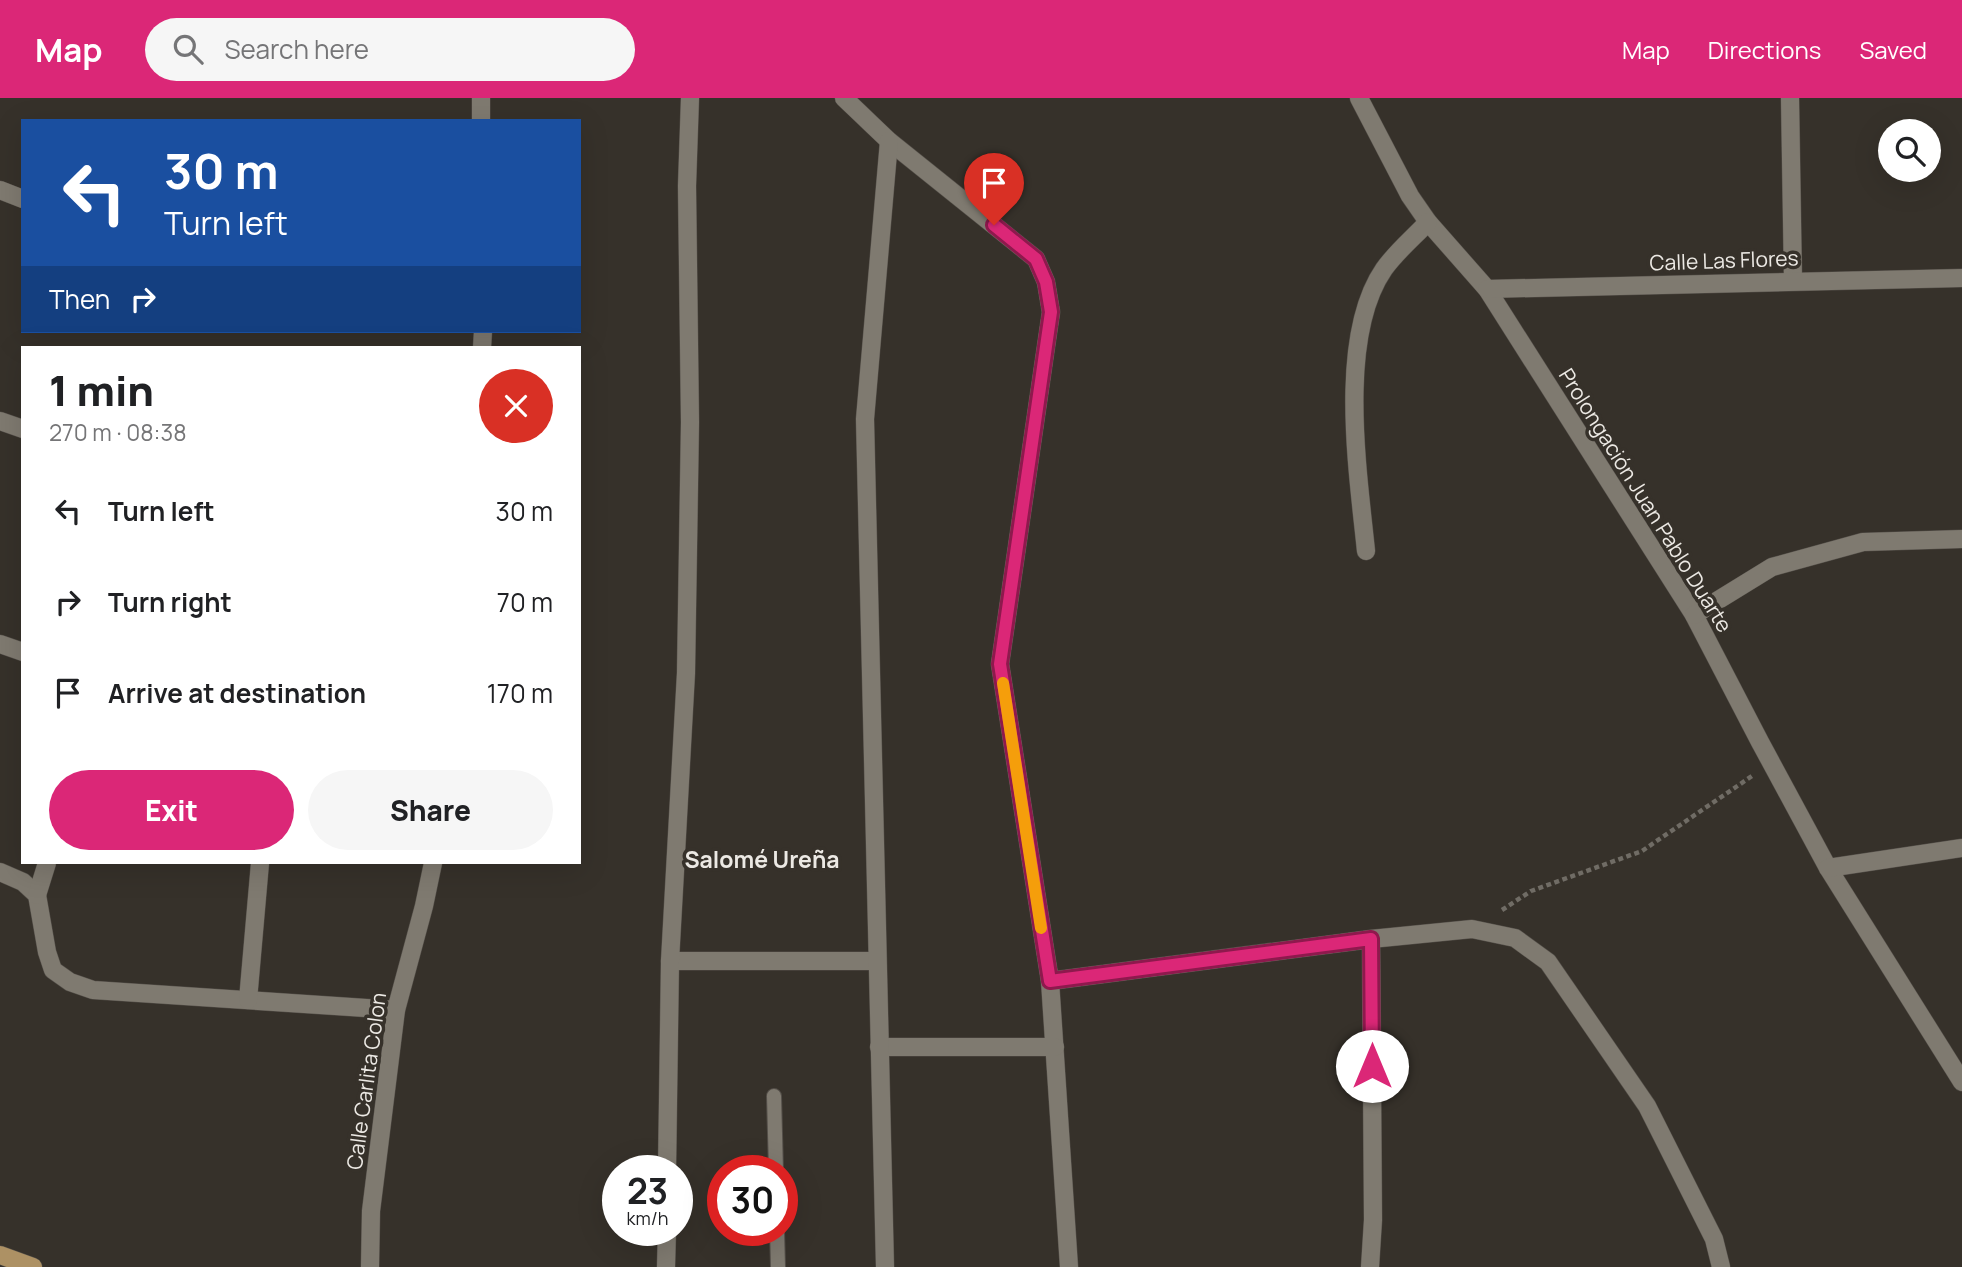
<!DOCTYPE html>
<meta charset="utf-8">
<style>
:root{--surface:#fff;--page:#f6f6f6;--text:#202124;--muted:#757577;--accent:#db2777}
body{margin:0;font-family:Manrope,sans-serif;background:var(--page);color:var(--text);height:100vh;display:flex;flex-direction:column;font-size:26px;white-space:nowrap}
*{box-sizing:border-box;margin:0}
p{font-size:23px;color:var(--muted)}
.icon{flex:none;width:38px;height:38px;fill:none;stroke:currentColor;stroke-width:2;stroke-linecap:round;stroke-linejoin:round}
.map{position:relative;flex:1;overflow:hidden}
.panel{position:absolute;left:21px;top:248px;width:560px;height:518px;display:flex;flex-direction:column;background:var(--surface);border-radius:0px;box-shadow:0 7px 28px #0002}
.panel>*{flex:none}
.banner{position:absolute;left:21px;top:21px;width:560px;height:214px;border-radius:0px;box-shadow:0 7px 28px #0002;background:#1a4fa0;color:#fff;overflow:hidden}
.buttons{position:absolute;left:1878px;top:21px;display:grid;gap:14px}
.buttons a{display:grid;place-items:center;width:63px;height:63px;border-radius:50%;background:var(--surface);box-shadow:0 7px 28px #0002;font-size:35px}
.speed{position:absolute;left:602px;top:1057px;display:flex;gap:14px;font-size:35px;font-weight:700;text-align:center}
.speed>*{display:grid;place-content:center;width:91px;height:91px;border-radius:50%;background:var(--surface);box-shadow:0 7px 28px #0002;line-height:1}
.speed small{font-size:18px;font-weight:400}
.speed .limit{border:10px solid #d22;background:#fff;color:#111}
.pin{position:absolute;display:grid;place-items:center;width:60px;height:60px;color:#fff;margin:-72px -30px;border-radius:50% 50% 50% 0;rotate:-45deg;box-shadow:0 0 7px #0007}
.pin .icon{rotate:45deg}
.me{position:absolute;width:77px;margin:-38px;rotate:0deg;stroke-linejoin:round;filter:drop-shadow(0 0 5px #0008)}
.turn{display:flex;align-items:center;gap:24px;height:147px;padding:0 28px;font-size:32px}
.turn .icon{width:91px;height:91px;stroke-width:2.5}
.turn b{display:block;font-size:49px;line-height:60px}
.then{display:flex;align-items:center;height:66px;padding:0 28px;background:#0003;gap:14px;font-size:26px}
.round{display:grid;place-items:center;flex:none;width:74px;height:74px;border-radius:37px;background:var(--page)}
.overview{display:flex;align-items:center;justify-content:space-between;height:119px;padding:0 28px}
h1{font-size:42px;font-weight:800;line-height:52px}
.action{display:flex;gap:14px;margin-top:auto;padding:14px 28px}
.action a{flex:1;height:80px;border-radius:42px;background:var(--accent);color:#fff;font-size:28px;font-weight:800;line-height:80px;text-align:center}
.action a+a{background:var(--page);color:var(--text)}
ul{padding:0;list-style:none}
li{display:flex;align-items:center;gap:21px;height:91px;padding:0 28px}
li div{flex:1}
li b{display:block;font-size:26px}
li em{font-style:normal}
header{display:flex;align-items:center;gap:42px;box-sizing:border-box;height:98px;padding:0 35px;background:var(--accent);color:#fff}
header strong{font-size:33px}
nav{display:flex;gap:38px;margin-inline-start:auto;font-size:24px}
.search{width:490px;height:63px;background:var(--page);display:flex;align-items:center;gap:18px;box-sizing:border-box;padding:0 24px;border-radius:38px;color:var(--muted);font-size:26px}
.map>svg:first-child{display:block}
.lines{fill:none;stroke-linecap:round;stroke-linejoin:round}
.lane-casing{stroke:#544f49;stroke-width:16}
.street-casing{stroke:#544f49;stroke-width:19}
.primary-casing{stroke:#544f49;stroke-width:19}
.path{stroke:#706c65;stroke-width:4.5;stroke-dasharray:5 3.5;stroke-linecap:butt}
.lane{stroke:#7f7a70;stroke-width:14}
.street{stroke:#7f7a70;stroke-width:18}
.primary{stroke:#ad9164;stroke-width:18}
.route-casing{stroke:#8e194d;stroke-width:18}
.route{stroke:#db2777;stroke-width:12}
.slow{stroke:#f59e0b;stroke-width:12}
.labels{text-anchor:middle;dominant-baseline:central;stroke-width:7;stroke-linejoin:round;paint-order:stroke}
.street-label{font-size:21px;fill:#ece9e4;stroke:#36312a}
.neighbourhood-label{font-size:23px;font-weight:bold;fill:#ece9e4;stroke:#36312a}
</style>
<header>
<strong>Map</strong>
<div class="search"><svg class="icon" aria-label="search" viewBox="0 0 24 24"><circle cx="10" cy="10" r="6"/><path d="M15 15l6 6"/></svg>Search here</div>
<nav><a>Map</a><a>Directions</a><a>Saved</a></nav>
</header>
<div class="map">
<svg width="1962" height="1169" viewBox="0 0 1962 1169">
<rect width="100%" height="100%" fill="#36312a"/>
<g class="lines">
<g class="lane-casing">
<g id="lane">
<polyline points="774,998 776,1073"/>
<polyline points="777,1132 778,1169"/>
</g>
</g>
<g class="street-casing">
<g id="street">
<polyline points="481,0 481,23"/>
<polyline points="844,0 889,43 1036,161 1046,184 1051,214 1000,566 1050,883 1069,1169"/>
<polyline points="1359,0 1410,98 1428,124 1487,191 1694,517 1760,644 1828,770 1962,984"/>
<polyline points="1790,0 1793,183"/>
<polyline points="0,92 23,101"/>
<polyline points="1487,191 1962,180"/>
<polyline points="482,250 483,233"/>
<polyline points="0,323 23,331"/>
<path d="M1366 453C1358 374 1337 239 1384 171 1396 154 1414 139 1428 124"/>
<polyline points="1694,517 1772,469 1863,444 1962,441"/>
<polyline points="0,546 23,554"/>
<polyline points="1828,770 1962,750"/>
<polyline points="0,774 23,784 37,797 47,854 53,872 70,884 93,892 396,912"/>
<polyline points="37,797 47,765"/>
<polyline points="670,863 877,863"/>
<polyline points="1050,883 1371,841 1472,831 1515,840 1548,864 1647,1008 1714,1141 1721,1169"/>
<polyline points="248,902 260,765"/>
<polyline points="879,949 1055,949"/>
<polyline points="667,1073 670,863 686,575 690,324 687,88 690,0"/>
<polyline points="370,1169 371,1113 396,912 424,808 433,765"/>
<polyline points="666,1169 667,1132"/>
<polyline points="885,1169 865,321 889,43"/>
<polyline points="1370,1169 1373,1122 1371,841"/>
</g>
</g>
<g class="primary-casing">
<polyline id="primary" points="0,1157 33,1169"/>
</g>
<polyline class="path" points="1502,812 1531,793 1642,753 1752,678"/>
<use href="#lane" class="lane"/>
<use href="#street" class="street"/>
<use href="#primary" class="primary"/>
</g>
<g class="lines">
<g class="route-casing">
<polyline id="route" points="994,127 1036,161 1046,184 1051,214 1000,566 1050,883 1371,841 1372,968"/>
</g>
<use href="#route" class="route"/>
<polyline class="slow" points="1003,585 1041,830"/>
</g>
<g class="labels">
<g class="street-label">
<text transform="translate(1724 162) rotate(-2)">Calle Las Flores</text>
<text transform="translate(1646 402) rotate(58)">Prolongación Juan Pablo Duarte</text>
<text transform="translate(366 983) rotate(-82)">Calle Carlita Colon</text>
</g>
<g class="neighbourhood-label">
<text x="762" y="761">Salomé Ureña</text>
</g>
</g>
</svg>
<div class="buttons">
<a><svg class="icon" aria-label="search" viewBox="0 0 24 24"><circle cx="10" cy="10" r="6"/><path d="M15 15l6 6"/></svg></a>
</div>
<div class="speed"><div>23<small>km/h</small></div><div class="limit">30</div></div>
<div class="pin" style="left:994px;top:127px;background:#d93025"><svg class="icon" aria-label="arrive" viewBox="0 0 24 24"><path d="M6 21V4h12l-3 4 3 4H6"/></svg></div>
<svg class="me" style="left:1372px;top:968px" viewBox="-20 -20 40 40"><circle r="19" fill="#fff"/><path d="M0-13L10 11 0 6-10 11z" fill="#db2777"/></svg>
<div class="banner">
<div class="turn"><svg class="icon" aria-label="left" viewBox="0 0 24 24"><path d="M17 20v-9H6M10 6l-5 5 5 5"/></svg><div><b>30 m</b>Turn left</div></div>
<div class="then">Then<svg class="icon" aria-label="right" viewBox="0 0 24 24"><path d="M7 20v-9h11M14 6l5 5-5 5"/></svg></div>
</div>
<section class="panel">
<div class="overview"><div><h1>1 min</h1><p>270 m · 08:38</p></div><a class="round" style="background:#d93025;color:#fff"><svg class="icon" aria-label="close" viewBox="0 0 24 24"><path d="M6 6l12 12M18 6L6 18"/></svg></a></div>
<ul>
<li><svg class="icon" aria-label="left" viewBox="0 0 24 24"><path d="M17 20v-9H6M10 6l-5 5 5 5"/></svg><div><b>Turn left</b></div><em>30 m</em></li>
<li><svg class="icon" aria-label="right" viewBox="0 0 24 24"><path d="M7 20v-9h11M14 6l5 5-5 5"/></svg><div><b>Turn right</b></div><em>70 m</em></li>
<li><svg class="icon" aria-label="arrive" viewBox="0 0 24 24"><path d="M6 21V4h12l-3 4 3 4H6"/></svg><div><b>Arrive at destination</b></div><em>170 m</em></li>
</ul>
<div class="action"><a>Exit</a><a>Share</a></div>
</section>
</div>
